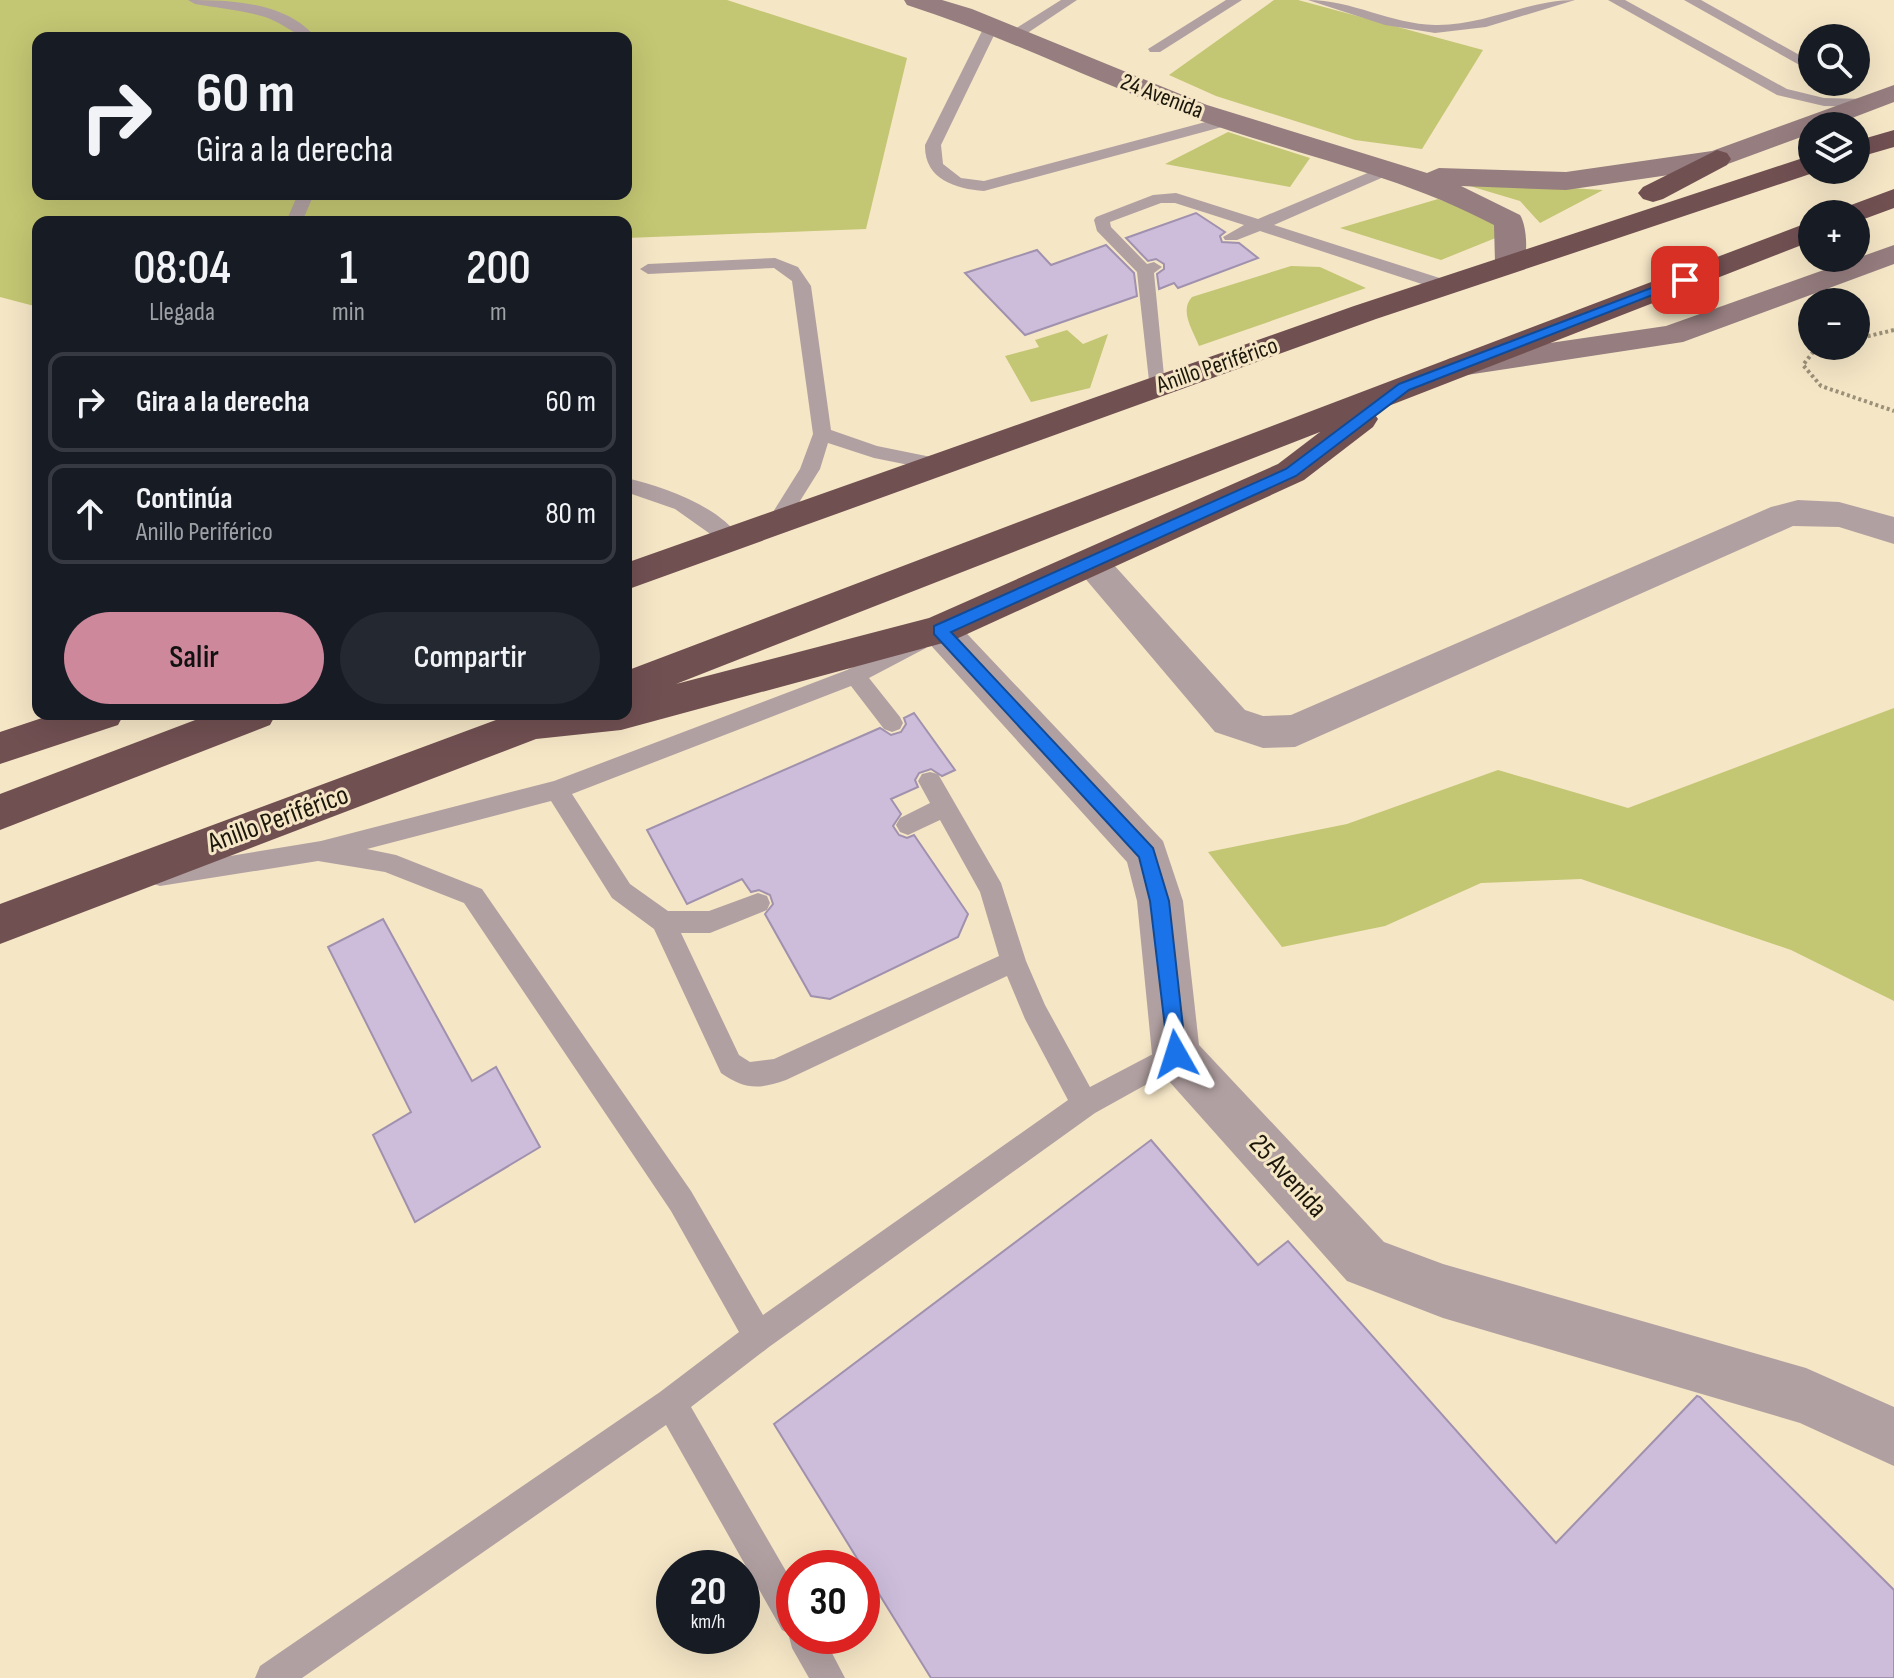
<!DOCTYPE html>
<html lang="es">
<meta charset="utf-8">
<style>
:root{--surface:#171b24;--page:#242831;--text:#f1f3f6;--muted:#9ea1a6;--line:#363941;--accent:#ce889b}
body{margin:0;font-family:"Sofia Sans Condensed",sans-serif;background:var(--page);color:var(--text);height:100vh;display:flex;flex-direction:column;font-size:30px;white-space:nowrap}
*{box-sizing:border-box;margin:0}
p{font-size:26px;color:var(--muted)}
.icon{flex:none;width:44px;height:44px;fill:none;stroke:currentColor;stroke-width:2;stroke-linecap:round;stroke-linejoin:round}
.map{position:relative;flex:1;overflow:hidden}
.details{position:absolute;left:32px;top:216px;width:600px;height:504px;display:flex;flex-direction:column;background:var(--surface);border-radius:16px;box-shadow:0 8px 32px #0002}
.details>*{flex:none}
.top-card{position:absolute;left:32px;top:32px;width:600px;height:168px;border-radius:16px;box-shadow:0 8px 32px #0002;background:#171b24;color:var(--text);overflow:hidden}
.tools{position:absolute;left:1798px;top:24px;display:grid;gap:16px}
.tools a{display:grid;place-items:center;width:72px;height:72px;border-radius:50%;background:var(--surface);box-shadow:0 8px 32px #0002;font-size:40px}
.speed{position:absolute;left:656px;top:1550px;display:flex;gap:16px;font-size:40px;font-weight:700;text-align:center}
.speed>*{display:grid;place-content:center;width:104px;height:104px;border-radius:50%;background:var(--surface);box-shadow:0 8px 32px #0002;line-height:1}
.speed small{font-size:20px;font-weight:400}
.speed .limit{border:12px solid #d22;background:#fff;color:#111}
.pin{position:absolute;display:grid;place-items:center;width:68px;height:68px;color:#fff;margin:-34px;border-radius:16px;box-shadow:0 4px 12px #0006}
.me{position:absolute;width:88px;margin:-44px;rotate:354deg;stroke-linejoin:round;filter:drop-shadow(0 0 6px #0008)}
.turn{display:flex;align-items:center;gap:28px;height:168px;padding:0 32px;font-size:36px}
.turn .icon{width:104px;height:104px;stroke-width:2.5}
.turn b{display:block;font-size:56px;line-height:68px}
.eta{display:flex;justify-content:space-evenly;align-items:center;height:136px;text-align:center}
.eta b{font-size:48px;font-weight:600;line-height:56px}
.button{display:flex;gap:16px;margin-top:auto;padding:16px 32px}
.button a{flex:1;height:92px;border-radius:48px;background:var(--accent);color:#111;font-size:32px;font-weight:600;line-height:92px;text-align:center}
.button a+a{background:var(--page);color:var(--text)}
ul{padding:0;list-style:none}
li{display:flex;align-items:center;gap:24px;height:100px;margin:0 16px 12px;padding:0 16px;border:4px solid var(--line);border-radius:16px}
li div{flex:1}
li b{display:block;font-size:30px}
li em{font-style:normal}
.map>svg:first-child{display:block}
.green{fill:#c3c672;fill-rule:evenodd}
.building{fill:#cdbddb;stroke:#a091ae;stroke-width:2}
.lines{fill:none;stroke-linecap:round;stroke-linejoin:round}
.path{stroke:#9b9078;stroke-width:4;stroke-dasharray:3 3;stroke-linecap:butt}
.lane{fill:#b1a0a1;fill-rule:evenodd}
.street{fill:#b1a0a1;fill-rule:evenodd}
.secondary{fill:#967d7f;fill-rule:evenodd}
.highway{fill:#715052;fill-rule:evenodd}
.route{fill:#1a73e8;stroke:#114b97;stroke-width:2}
.labels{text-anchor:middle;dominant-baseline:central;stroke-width:6;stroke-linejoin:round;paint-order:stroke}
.far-street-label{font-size:24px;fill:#1c170b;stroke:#f5e6c6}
.street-label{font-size:28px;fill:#1c170b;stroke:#f5e6c6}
</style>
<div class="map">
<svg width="1894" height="1678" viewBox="0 0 1894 1678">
<rect width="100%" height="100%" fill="#f5e6c6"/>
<g class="green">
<path d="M0 0H727L907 58 866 229 626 238V222H38V307L0 297ZM38 38H626V194H38Z"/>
<polygon points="1274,0 1298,0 1483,50 1422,149 1355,140 1216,96 1169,75"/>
<polygon points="1228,132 1310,158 1290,187 1165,164"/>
<polygon points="1453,181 1603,190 1540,223 1520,201"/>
<polygon points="1438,199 1494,220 1498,237 1441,260 1340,228"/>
<path d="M1291 266 1320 267 1366 288 1199 346C1193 330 1179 311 1192 297Z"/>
<polygon points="1067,330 1083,344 1108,334 1090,388 1031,402 1005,356 1039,347 1035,340"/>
<polygon points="1894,708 1894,1001 1791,950 1581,879 1481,883 1385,926 1282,947 1208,852 1347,824 1498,770 1628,808"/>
</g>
<g class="building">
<polygon points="1196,213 1225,232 1220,236 1222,242 1239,243 1258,258 1178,288 1174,283 1159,289 1157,274 1164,269 1164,264 1156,259 1148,261 1126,238"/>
<polygon points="1106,245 1134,273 1137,296 1025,335 965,273 1037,250 1051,265"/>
<polygon points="914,713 955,770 942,776 931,769 919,773 915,780 918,787 891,799 901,814 893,826 899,835 907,838 914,835 968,914 958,937 830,999 811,996 765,914 773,904 770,895 759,890 751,892 742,879 687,904 647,830 880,728 891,735 901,732 906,724 904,718"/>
<polygon points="383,919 472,1081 496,1067 540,1147 415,1222 373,1135 411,1112 328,947"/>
<polygon points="1151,1140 1258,1265 1288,1241 1556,1543 1697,1396 1700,1397 1894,1590 1894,1678 931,1678 774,1424"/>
</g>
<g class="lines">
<g class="path">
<polyline points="1856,339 1894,330"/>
<polyline points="1823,346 1817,347 1803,365 1821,386 1894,411"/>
</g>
<g class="lane">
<path d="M188 0C231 0 287 2 316 38 296 38 284 23 265 17 242 10 218 8 195 4Z"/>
<polygon points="1061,0 1077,0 1020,38 1010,38 1010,32"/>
<polygon points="1226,0 1242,0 1160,52 1150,52 1148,49"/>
<path d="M1308 0C1352 0 1391 24 1435 25 1484 26 1527 0 1575 0L1486 27 1435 33 1385 25Z"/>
<polygon points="1608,0 1625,0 1787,89 1824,98 1865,99 1872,103 1865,107 1824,106 1777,95"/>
<polygon points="1684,0 1701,0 1812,62 1812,72"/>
<path d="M992 21 999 25 941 145 943 164 961 178 984 181 1228 116 1236 121 1233 124 984 191C955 189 924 179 925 145L985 25Z"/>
<polygon points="1389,164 1397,169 1395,172 1274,225 1449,281 1452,285 1449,289 1437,289 1260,231 1237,240 1225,240 1223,237 1244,225 1175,203 1161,203 1110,222 1111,227 1147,264 1154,262 1162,267 1154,273 1165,386 1156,392 1150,390 1137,272 1097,231 1094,220 1096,217 1153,195 1176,193 1258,219"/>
<polygon points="298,194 314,194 302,222 286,222"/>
<polygon points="775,258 798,267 811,286 831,430 877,446 941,459 944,464 934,470 874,458 828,443 820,469 785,525 778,527 768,520 800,469 813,434 792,281 774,268 648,274 640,269 648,264"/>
<path d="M626 478C662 486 719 506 740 538L737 543H723L675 509 626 492Z"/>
<path d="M918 634 926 636 929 642 926 648 869 678 900 717 903 723 900 729 892 732 884 729 851 686 572 794 630 884 668 911H709L758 893 767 896 770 903 767 910 710 933H681L739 1055 750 1062 774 1059 999 956 980 892 940 820 908 835 900 832 896 825 900 818 930 803 918 781 922 774 930 772 938 774 1001 883 1026 961 1045 1005 1090 1087 1176 1042 1185 1045 1189 1054 1185 1063 1095 1113 769 1347 691 1407 794 1585V1636H823L845 1678H809L792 1648 788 1633 782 1630 666 1425 302 1678H255L260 1666 660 1392 739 1332 671 1211 464 903 385 872 318 861 160 886 151 883 148 876 151 869 321 841 554 781 847 670ZM551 801 612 898 654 929 721 1073C744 1089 758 1090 786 1080L1007 976 1025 1019 1068 1100 763 1315 691 1191 482 889 396 855 367 849Z"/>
</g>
<g class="street">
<polygon points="1798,500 1839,502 1894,517 1894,544 1839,527 1793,526 1295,747 1263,748 1215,732 1072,563 1078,554 1091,550 1104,554 1245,710 1263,716 1291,715 1771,507"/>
<polygon points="940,616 954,620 1163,841 1183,901 1199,1045 1384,1242 1443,1264 1806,1368 1894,1407 1894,1466 1800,1423 1443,1318 1347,1281 1159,1070 1152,1054 1137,901 1127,862 926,640 920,630 926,620"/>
</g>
<g class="secondary">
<path d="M904 0H942L972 9 1207 105 1427 173 1439 168 1566 172 1712 151 1894 85V102L1831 126H1812V133L1717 168 1566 190 1461 186 1520 215C1527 226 1529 257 1521 269L1510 271 1499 269 1495 262 1494 225C1398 174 1292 154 1190 117 1095 82 1004 36 907 5Z"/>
<polygon points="1894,245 1894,264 1683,342 1460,376 1448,373 1443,366 1448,359 1460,356 1666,326"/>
</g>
<g class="highway">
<polygon points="1894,130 1894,147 1856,158 1856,141"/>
<polygon points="1717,150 1727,153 1731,159 1727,165 1663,199 1653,202 1643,199 1638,193 1643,187"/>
<polygon points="1812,155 1812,170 1822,170 1376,319 626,590 626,563 1354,306"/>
<polygon points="1894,189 1894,208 1856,222 1856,214 1838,214 1843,208"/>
<path d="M1812 221V241L1373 412 1378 419 1373 427 1304 480 954 640 621 730 536 739 0 944V904L512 714H626V671ZM1320 432 1278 464 929 618 676 684Z"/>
<polygon points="54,714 124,714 118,725 0,764 0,732"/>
<polygon points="211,714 276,714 270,725 0,830 0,794"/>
</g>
</g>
<polygon class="route" points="1680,277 1691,280 1409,390 1296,476 951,632 1153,848 1169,901 1186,1054 1183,1061 1176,1063 1169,1061 1150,901 1139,857 934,634 934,626 1286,469 1399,384"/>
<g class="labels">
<g class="far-street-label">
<text transform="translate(1162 96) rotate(21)">24 Avenida</text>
<text transform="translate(1217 365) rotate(-19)">Anillo Periférico</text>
</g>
<g class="street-label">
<text transform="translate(278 819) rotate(-20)">Anillo Periférico</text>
<text transform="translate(1288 1176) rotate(48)">25 Avenida</text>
</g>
</g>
</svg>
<div class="tools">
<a><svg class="icon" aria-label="search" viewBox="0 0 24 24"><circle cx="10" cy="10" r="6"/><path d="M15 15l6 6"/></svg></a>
<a><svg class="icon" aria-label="layers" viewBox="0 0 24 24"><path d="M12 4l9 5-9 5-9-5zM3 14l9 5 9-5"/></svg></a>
<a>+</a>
<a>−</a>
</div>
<div class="speed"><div>20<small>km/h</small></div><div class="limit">30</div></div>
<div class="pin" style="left:1685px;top:280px;background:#d93025"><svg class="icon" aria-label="arrive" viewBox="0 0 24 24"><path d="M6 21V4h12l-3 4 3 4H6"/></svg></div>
<svg class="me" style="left:1176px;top:1054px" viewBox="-20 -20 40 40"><path d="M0-17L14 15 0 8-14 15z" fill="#1a73e8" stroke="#fff" stroke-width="4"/></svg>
<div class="top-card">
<div class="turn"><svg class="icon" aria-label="right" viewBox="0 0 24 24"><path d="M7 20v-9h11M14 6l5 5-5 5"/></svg><div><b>60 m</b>Gira a la derecha</div></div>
</div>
<section class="details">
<div class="eta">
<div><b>08:04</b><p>Llegada</p></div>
<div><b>1</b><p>min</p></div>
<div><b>200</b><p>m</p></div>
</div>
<ul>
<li><svg class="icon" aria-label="right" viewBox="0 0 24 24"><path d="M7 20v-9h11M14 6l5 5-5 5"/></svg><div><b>Gira a la derecha</b></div><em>60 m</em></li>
<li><svg class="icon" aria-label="ahead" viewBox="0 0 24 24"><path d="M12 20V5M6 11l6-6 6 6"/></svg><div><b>Continúa</b><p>Anillo Periférico</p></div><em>80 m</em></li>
</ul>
<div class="button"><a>Salir</a><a>Compartir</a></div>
</section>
</div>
